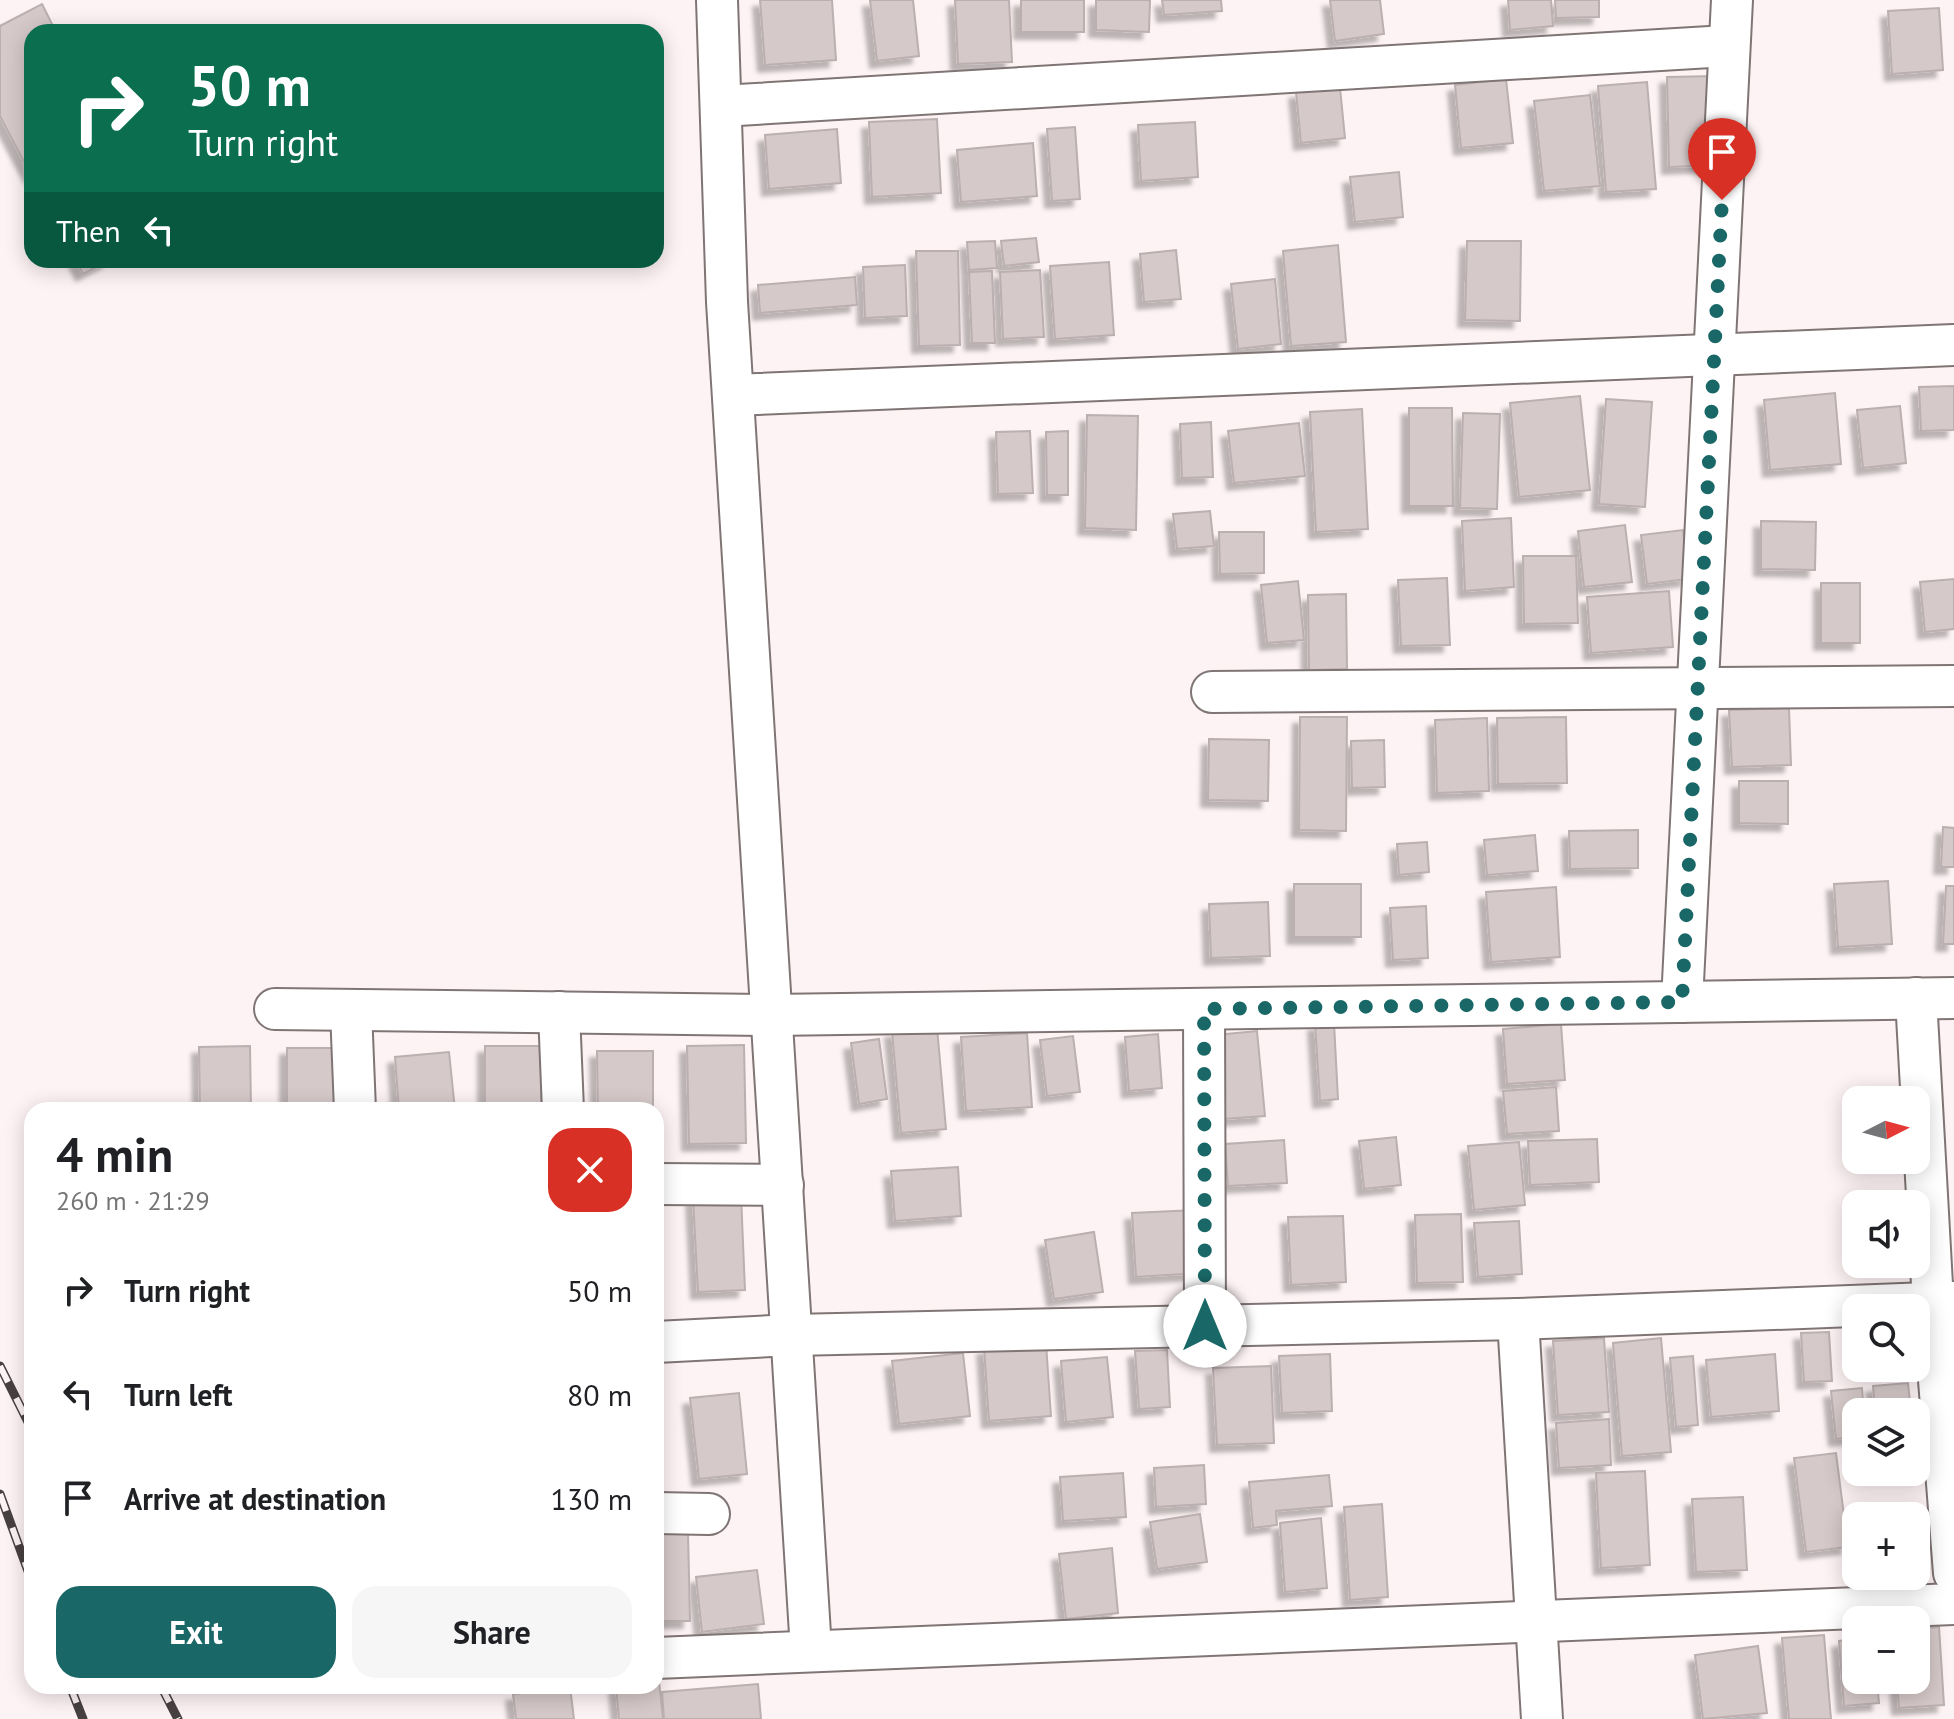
<!DOCTYPE html>
<meta charset="utf-8">
<style>
:root{--surface:#fff;--page:#f6f6f6;--text:#202124;--muted:#757577;--accent:#196766}
body{margin:0;font-family:"PT Sans",sans-serif;background:var(--page);color:var(--text);height:100vh;display:flex;flex-direction:column;font-size:30px;white-space:nowrap}
*{box-sizing:border-box;margin:0}
p{font-size:26px;color:var(--muted)}
.icon{flex:none;width:44px;height:44px;fill:none;stroke:currentColor;stroke-width:2;stroke-linecap:round;stroke-linejoin:round}
.map{position:relative;flex:1;overflow:hidden}
.details{position:absolute;left:24px;top:1102px;width:640px;height:592px;display:flex;flex-direction:column;background:var(--surface);border-radius:24px;box-shadow:0 4px 20px #0003}
.details>*{flex:none}
.guide{position:absolute;left:24px;top:24px;width:640px;height:244px;border-radius:24px;box-shadow:0 4px 20px #0003;background:#0b6e4f;color:#fff;overflow:hidden}
.needle{width:52px;rotate:84deg}
.fabs{position:absolute;left:1842px;top:1086px;display:grid;gap:16px}
.fabs a{display:grid;place-items:center;width:88px;height:88px;border-radius:16px;background:var(--surface);box-shadow:0 4px 20px #0003;font-size:40px}
.pin{position:absolute;display:grid;place-items:center;width:68px;height:68px;color:#fff;margin:-82px -34px;border-radius:50% 50% 50% 0;rotate:-45deg;box-shadow:0 0 8px #0007}
.pin .icon{rotate:45deg}
.me{position:absolute;width:88px;margin:-44px;rotate:0deg;stroke-linejoin:round;filter:drop-shadow(0 0 6px #0008)}
.turn{display:flex;align-items:center;gap:28px;height:168px;padding:0 32px;font-size:36px}
.turn .icon{width:104px;height:104px;stroke-width:2.5}
.turn b{display:block;font-size:56px;line-height:68px}
.then{display:flex;align-items:center;height:76px;padding:0 32px;background:#0003;gap:16px;font-size:30px}
.round{display:grid;place-items:center;flex:none;width:84px;height:84px;border-radius:24px;background:var(--page)}
.summary{display:flex;align-items:center;justify-content:space-between;height:136px;padding:0 32px}
h1{font-size:48px;font-weight:700;line-height:60px}
.button{display:flex;gap:16px;margin-top:auto;padding:16px 32px}
.button a{flex:1;height:92px;border-radius:24px;background:var(--accent);color:#fff;font-size:32px;font-weight:700;line-height:92px;text-align:center}
.button a+a{background:var(--page);color:var(--text)}
ul{padding:0;list-style:none}
li{display:flex;align-items:center;gap:24px;height:104px;padding:0 32px}
li div{flex:1}
li b{display:block;font-size:30px}
li em{font-style:normal}
.map>svg:first-child{display:block}
.building{fill:#d6c9c9;stroke:#bbafb0;stroke-width:2;filter:url(#shadow)}
.lines{fill:none;stroke-linecap:round;stroke-linejoin:round}
.minor-casing{stroke:#807575;stroke-width:44}
.minor{stroke:#fff;stroke-width:40}
.rail-casing{stroke:#484142;stroke-width:9}
.rail{stroke:#fef3f4;stroke-width:6;stroke-dasharray:18;stroke-linecap:butt}
.route{stroke:#196766;stroke-width:14;stroke-dasharray:0 25.2}
</style>
<div class="map">
<svg width="1954" height="1719" viewBox="0 0 1954 1719">
<defs>
<filter id="shadow"><feDropShadow dx="-7" dy="7" stdDeviation="2" flood-color="#0004"/></filter>
</defs>
<rect width="100%" height="100%" fill="#fef3f4"/>
<g class="building">
<polygon points="760,0 832,0 836,60 765,65"/>
<polygon points="870,0 913,0 919,56 877,61"/>
<polygon points="955,0 1009,0 1012,62 958,64"/>
<rect x="1021" y="0" width="63" height="32"/>
<polygon points="1096,0 1150,0 1149,32 1096,30"/>
<polygon points="1162,0 1221,0 1222,11 1164,15"/>
<polygon points="1330,0 1380,0 1384,34 1335,41"/>
<polygon points="1508,0 1551,0 1553,26 1510,30"/>
<polygon points="1555,0 1599,0 1599,17 1556,18"/>
<polygon points="42,4 56,32 32,32 32,177 0,116 0,26"/>
<polygon points="1939,8 1943,70 1892,74 1888,11"/>
<polygon points="1717,76 1718,165 1669,167 1667,77"/>
<polygon points="1506,79 1513,143 1461,148 1455,85"/>
<polygon points="1647,82 1656,189 1606,192 1598,86"/>
<polygon points="1340,88 1345,138 1301,143 1296,92"/>
<polygon points="1590,95 1600,186 1544,191 1534,101"/>
<polygon points="937,119 941,193 872,197 869,122"/>
<polygon points="1195,122 1198,177 1141,181 1138,125"/>
<polygon points="1075,127 1080,199 1052,201 1047,129"/>
<polygon points="837,129 841,183 769,189 765,135"/>
<polygon points="1033,143 1037,196 961,202 957,150"/>
<polygon points="1399,172 1403,217 1355,222 1350,177"/>
<polygon points="1036,238 1039,262 1004,266 1001,241"/>
<polygon points="995,241 997,268 969,270 967,242"/>
<polygon points="1467,241 1521,241 1520,321 1465,320"/>
<polygon points="1338,245 1346,342 1291,346 1283,251"/>
<polygon points="1176,250 1181,299 1144,302 1140,254"/>
<polygon points="916,251 958,251 960,345 919,346"/>
<polygon points="76,260 110,260 83,274"/>
<polygon points="1109,262 1114,335 1055,339 1050,266"/>
<polygon points="905,265 907,316 865,318 863,267"/>
<polygon points="1040,270 1044,337 1003,339 1000,272"/>
<polygon points="992,271 995,343 972,343 969,272"/>
<polygon points="855,277 857,305 760,313 758,285"/>
<polygon points="1275,279 1281,344 1238,349 1231,284"/>
<polygon points="1954,386 1954,430 1921,431 1919,387"/>
<polygon points="1835,393 1841,464 1770,470 1764,400"/>
<polygon points="1580,396 1590,490 1519,497 1510,403"/>
<polygon points="1606,399 1652,402 1645,507 1599,504"/>
<polygon points="1900,406 1906,463 1863,468 1857,410"/>
<polygon points="1409,408 1452,408 1453,506 1409,506"/>
<polygon points="1362,409 1368,529 1316,532 1310,412"/>
<polygon points="1463,413 1500,414 1497,509 1460,508"/>
<polygon points="1087,415 1138,416 1136,530 1085,528"/>
<polygon points="1211,422 1213,477 1182,478 1180,424"/>
<polygon points="1299,423 1305,476 1234,483 1228,431"/>
<polygon points="1030,431 1033,493 998,494 996,432"/>
<polygon points="1068,431 1068,495 1047,495 1046,432"/>
<polygon points="1210,511 1214,546 1177,549 1173,514"/>
<polygon points="1511,518 1514,587 1465,591 1462,521"/>
<polygon points="1761,521 1816,522 1815,570 1761,569"/>
<polygon points="1625,525 1632,582 1584,587 1578,531"/>
<polygon points="1683,530 1688,579 1647,584 1641,535"/>
<polygon points="1219,532 1264,532 1264,573 1220,574"/>
<polygon points="1523,556 1576,556 1578,623 1524,624"/>
<polygon points="1447,578 1450,645 1401,646 1398,580"/>
<polygon points="1954,579 1954,629 1925,632 1920,582"/>
<polygon points="1298,581 1304,640 1267,643 1261,585"/>
<rect x="1821" y="583" width="39" height="60"/>
<polygon points="1669,591 1673,647 1591,653 1587,597"/>
<polygon points="1346,594 1347,669 1309,670 1308,595"/>
<polygon points="1789,708 1791,765 1732,767 1729,710"/>
<polygon points="1300,717 1347,717 1346,831 1299,830"/>
<polygon points="1566,717 1567,783 1498,784 1497,718"/>
<polygon points="1487,718 1489,791 1437,793 1435,720"/>
<polygon points="1209,739 1269,740 1268,801 1208,800"/>
<polygon points="1384,740 1385,787 1352,788 1351,741"/>
<polygon points="1739,781 1788,781 1788,824 1739,823"/>
<polygon points="1943,827 1954,828 1954,867 1941,867"/>
<polygon points="1638,830 1638,868 1570,869 1569,831"/>
<polygon points="1535,835 1538,871 1487,875 1484,840"/>
<polygon points="1427,842 1429,872 1399,875 1397,844"/>
<polygon points="1888,881 1892,944 1838,947 1834,884"/>
<rect x="1294" y="884" width="67" height="53"/>
<polygon points="1946,886 1954,886 1954,944 1943,944"/>
<polygon points="1556,887 1560,957 1491,962 1486,892"/>
<polygon points="1268,902 1270,956 1211,958 1209,904"/>
<polygon points="1426,906 1428,958 1393,960 1390,908"/>
<polygon points="1334,1023 1338,1099 1320,1101 1315,1024"/>
<polygon points="1561,1024 1565,1080 1507,1084 1503,1029"/>
<polygon points="937,1027 946,1129 901,1133 892,1031"/>
<polygon points="1257,1031 1265,1116 1223,1119 1216,1035"/>
<polygon points="1027,1033 1032,1107 966,1111 961,1037"/>
<polygon points="1158,1034 1162,1088 1129,1091 1125,1037"/>
<polygon points="1073,1036 1080,1092 1047,1096 1040,1040"/>
<polygon points="879,1039 887,1099 859,1104 851,1043"/>
<polygon points="744,1045 746,1143 689,1144 687,1046"/>
<polygon points="250,1046 251,1110 200,1110 199,1047"/>
<polygon points="485,1046 542,1046 541,1110 485,1110"/>
<rect x="287" y="1048" width="52" height="62"/>
<polygon points="597,1051 653,1051 653,1110 598,1110"/>
<polygon points="449,1052 455,1110 399,1110 395,1057"/>
<polygon points="1556,1087 1559,1131 1507,1134 1503,1091"/>
<polygon points="1396,1137 1401,1185 1364,1189 1359,1141"/>
<polygon points="1597,1139 1599,1182 1530,1185 1528,1141"/>
<polygon points="1284,1140 1287,1183 1228,1186 1225,1144"/>
<polygon points="1519,1142 1525,1205 1474,1210 1468,1146"/>
<polygon points="958,1167 961,1216 895,1221 891,1171"/>
<polygon points="741,1195 745,1290 698,1292 693,1198"/>
<polygon points="1195,1210 1199,1273 1136,1277 1132,1213"/>
<polygon points="1461,1214 1463,1282 1417,1283 1415,1215"/>
<polygon points="1343,1216 1346,1282 1291,1285 1288,1217"/>
<polygon points="1519,1221 1522,1274 1478,1277 1474,1223"/>
<polygon points="1094,1232 1103,1292 1054,1299 1045,1240"/>
<polygon points="1829,1332 1832,1381 1804,1382 1801,1333"/>
<polygon points="1604,1338 1609,1412 1558,1415 1553,1341"/>
<polygon points="1661,1338 1671,1452 1622,1456 1613,1343"/>
<polygon points="1046,1343 1051,1416 989,1421 984,1348"/>
<polygon points="1167,1350 1170,1407 1139,1409 1135,1351"/>
<polygon points="963,1353 970,1416 899,1424 892,1361"/>
<polygon points="1330,1354 1332,1411 1282,1413 1279,1356"/>
<polygon points="1775,1354 1779,1411 1711,1417 1706,1360"/>
<polygon points="1693,1356 1698,1425 1676,1427 1670,1358"/>
<polygon points="1107,1357 1113,1417 1066,1422 1061,1361"/>
<polygon points="1271,1366 1274,1443 1217,1445 1213,1368"/>
<polygon points="1908,1383 1911,1412 1875,1412 1873,1386"/>
<polygon points="1862,1388 1864,1412 1856,1412 1856,1437 1836,1439 1831,1391"/>
<polygon points="739,1393 747,1474 699,1479 690,1398"/>
<polygon points="1609,1419 1611,1465 1559,1468 1556,1423"/>
<polygon points="1836,1453 1848,1547 1806,1552 1794,1458"/>
<polygon points="1204,1465 1206,1504 1156,1507 1154,1468"/>
<polygon points="1645,1471 1650,1565 1601,1568 1596,1473"/>
<polygon points="1123,1473 1126,1517 1063,1521 1060,1477"/>
<polygon points="1329,1475 1332,1506 1276,1511 1277,1525 1253,1528 1249,1482"/>
<polygon points="1743,1497 1747,1570 1696,1572 1692,1499"/>
<polygon points="1382,1504 1388,1597 1350,1600 1344,1507"/>
<polygon points="1200,1514 1207,1562 1157,1569 1150,1522"/>
<polygon points="1321,1518 1327,1588 1285,1592 1280,1523"/>
<polygon points="656,1532 688,1532 690,1621 656,1621"/>
<polygon points="1112,1548 1118,1613 1066,1619 1059,1554"/>
<polygon points="757,1570 764,1624 702,1632 696,1577"/>
<polygon points="1939,1627 1944,1705 1899,1708 1897,1680 1916,1680 1916,1629"/>
<polygon points="1824,1635 1831,1719 1789,1719 1782,1638"/>
<polygon points="1856,1639 1856,1680 1877,1680 1879,1703 1844,1706 1839,1641"/>
<polygon points="1758,1646 1767,1713 1703,1719 1695,1655"/>
<polygon points="659,1681 663,1719 619,1719 616,1686 656,1686"/>
<polygon points="758,1684 761,1719 664,1719 662,1692"/>
<polygon points="570,1687 574,1719 516,1719 513,1694"/>
</g>
<g class="lines">
<g class="minor-casing">
<g id="minor">
<polyline points="717,0 727,302 811,1650"/>
<polyline points="721,106 1727,46"/>
<polyline points="733,395 1954,345"/>
<polyline points="1212,692 1954,686"/>
<polyline points="1916,998 1933,1303 1954,1573"/>
<polyline points="1682,1002 1732,0"/>
<polyline points="275,1009 772,1015 1954,998"/>
<polyline points="1204,1009 1205,1326"/>
<polyline points="351,1010 355,1110"/>
<polyline points="559,1012 563,1110"/>
<polyline points="656,1184 783,1185"/>
<polyline points="1518,1319 1542,1719"/>
<polyline points="656,1342 792,1335 1518,1319 1954,1302"/>
<polyline points="656,1513 709,1514"/>
<polyline points="656,1658 1954,1604"/>
</g>
</g>
<use href="#minor" class="minor"/>
<g class="rail-casing">
<g id="rail">
<polyline points="0,1366 32,1430"/>
<polyline points="0,1494 32,1582"/>
<polyline points="70,1686 83,1719"/>
<polyline points="161,1686 178,1719"/>
</g>
</g>
<use href="#rail" class="rail"/>
</g>
<g class="lines">
<polyline class="route" points="1205,1326 1204,1009 1682,1002 1722,200"/>
</g>
</svg>
<div class="fabs">
<a><svg class="needle" viewBox="-14 -14 28 28"><path d="M0-13l5 13h-10z" fill="#e53935"/><path d="M0 13l5-13h-10z" fill="#757577"/></svg></a>
<a><svg class="icon" aria-label="sound" viewBox="0 0 24 24"><path d="M4 9h4l5-4v14l-5-4H4zM17 9q2 3 0 6"/></svg></a>
<a><svg class="icon" aria-label="search" viewBox="0 0 24 24"><circle cx="10" cy="10" r="6"/><path d="M15 15l6 6"/></svg></a>
<a><svg class="icon" aria-label="layers" viewBox="0 0 24 24"><path d="M12 4l9 5-9 5-9-5zM3 14l9 5 9-5"/></svg></a>
<a>+</a>
<a>−</a>
</div>
<div class="pin" style="left:1722px;top:200px;background:#d93025"><svg class="icon" aria-label="arrive" viewBox="0 0 24 24"><path d="M6 21V4h12l-3 4 3 4H6"/></svg></div>
<svg class="me" style="left:1205px;top:1326px" viewBox="-20 -20 40 40"><circle r="19" fill="#fff"/><path d="M0-13L10 11 0 6-10 11z" fill="#196766"/></svg>
<div class="guide">
<div class="turn"><svg class="icon" aria-label="right" viewBox="0 0 24 24"><path d="M7 20v-9h11M14 6l5 5-5 5"/></svg><div><b>50 m</b>Turn right</div></div>
<div class="then">Then<svg class="icon" aria-label="left" viewBox="0 0 24 24"><path d="M17 20v-9H6M10 6l-5 5 5 5"/></svg></div>
</div>
<section class="details">
<div class="summary"><div><h1>4 min</h1><p>260 m · 21:29</p></div><a class="round" style="background:#d93025;color:#fff"><svg class="icon" aria-label="close" viewBox="0 0 24 24"><path d="M6 6l12 12M18 6L6 18"/></svg></a></div>
<ul>
<li><svg class="icon" aria-label="right" viewBox="0 0 24 24"><path d="M7 20v-9h11M14 6l5 5-5 5"/></svg><div><b>Turn right</b></div><em>50 m</em></li>
<li><svg class="icon" aria-label="left" viewBox="0 0 24 24"><path d="M17 20v-9H6M10 6l-5 5 5 5"/></svg><div><b>Turn left</b></div><em>80 m</em></li>
<li><svg class="icon" aria-label="arrive" viewBox="0 0 24 24"><path d="M6 21V4h12l-3 4 3 4H6"/></svg><div><b>Arrive at destination</b></div><em>130 m</em></li>
</ul>
<div class="button"><a>Exit</a><a>Share</a></div>
</section>
</div>
